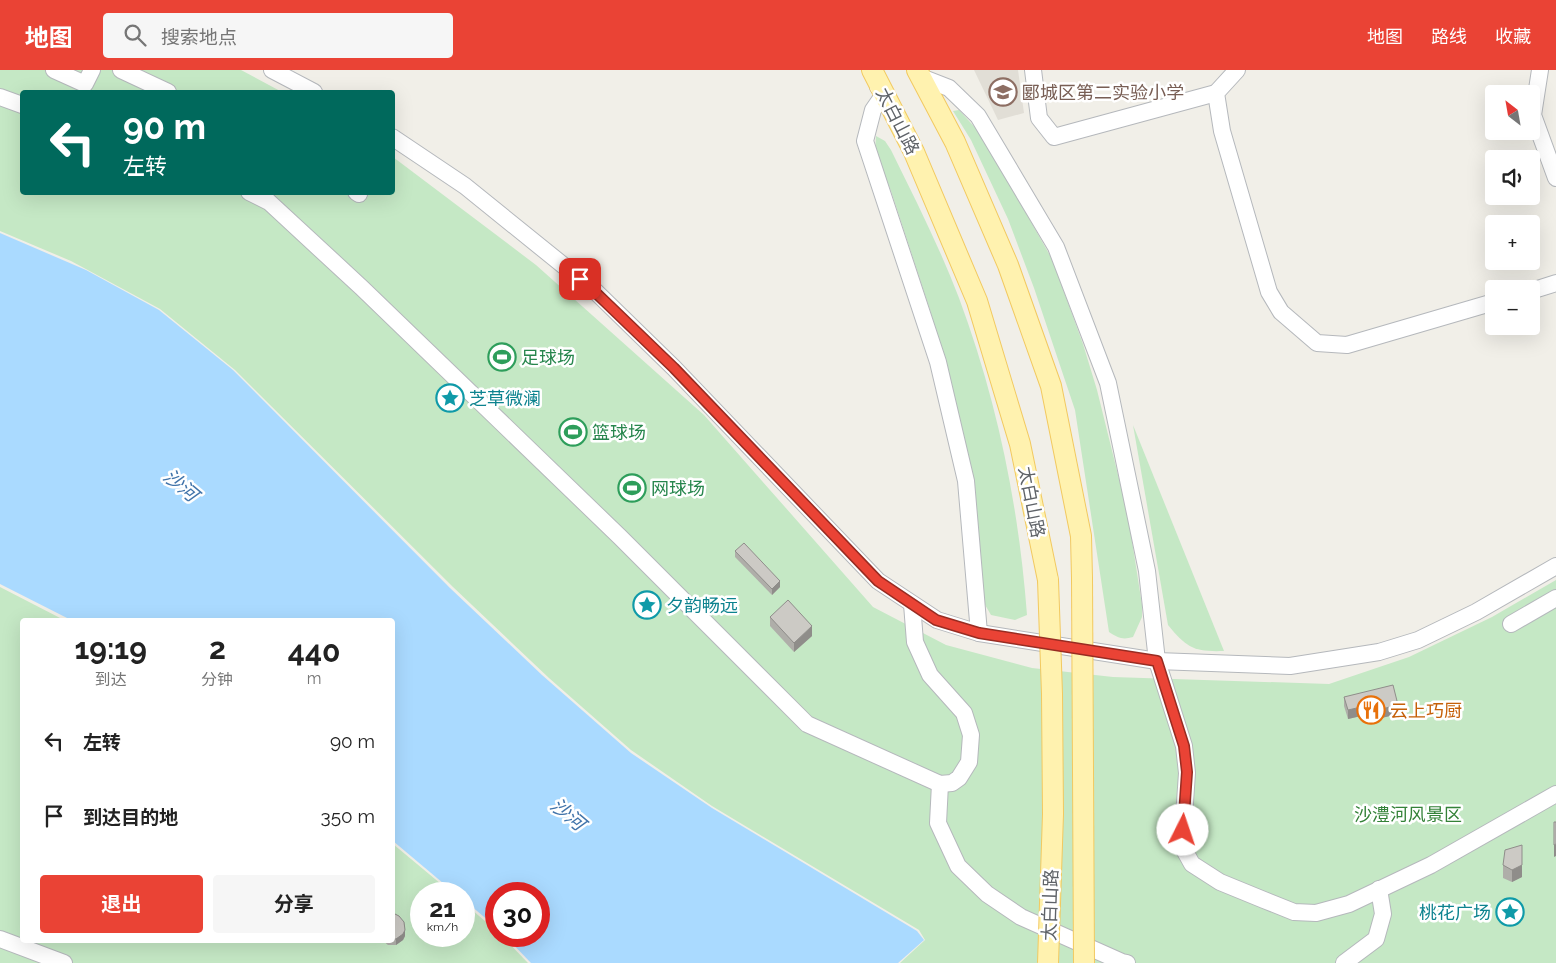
<!DOCTYPE html>
<html lang="zh">
<meta charset="utf-8">
<style>
:root{--surface:#fff;--page:#f6f6f6;--text:#222;--muted:#767676;--accent:#ea4335}
body{margin:0;font-family:Raleway,"Noto Sans SC",sans-serif;background:var(--page);color:var(--text);height:100vh;display:flex;flex-direction:column;font-size:19px;white-space:nowrap}
*{box-sizing:border-box;margin:0}
p{font-size:16px;color:var(--muted)}
.icon{flex:none;width:28px;height:28px;fill:none;stroke:currentColor;stroke-width:2;stroke-linecap:round;stroke-linejoin:round}
.map{position:relative;flex:1;overflow:hidden}
.sheet{position:absolute;left:20px;top:548px;width:375px;height:325px;display:flex;flex-direction:column;background:var(--surface);border-radius:5px;box-shadow:0 5px 20px #0002}
.sheet>*{flex:none}
.top-card{position:absolute;left:20px;top:20px;width:375px;height:105px;border-radius:5px;box-shadow:0 5px 20px #0002;background:#00695c;color:#fff;overflow:hidden}
.needle{width:32px;rotate:329deg}
.fabs{position:absolute;left:1485px;top:15px;display:grid;gap:10px}
.fabs a{display:grid;place-items:center;width:55px;height:55px;border-radius:5px;background:var(--surface);box-shadow:0 5px 20px #0002;font-size:25px}
.speed{position:absolute;left:410px;top:812px;display:flex;gap:10px;font-size:25px;font-weight:700;text-align:center}
.speed>*{display:grid;place-content:center;width:65px;height:65px;border-radius:50%;background:var(--surface);box-shadow:0 5px 20px #0002;line-height:1}
.speed small{font-size:12px;font-weight:400}
.speed .limit{border:8px solid #d22;background:#fff;color:#111}
.pin{position:absolute;display:grid;place-items:center;width:42px;height:42px;color:#fff;margin:-21px;border-radius:10px;box-shadow:0 2px 8px #0006}
.me{position:absolute;width:55px;margin:-28px;rotate:4deg;stroke-linejoin:round;filter:drop-shadow(0 0 4px #0008)}
.turn{display:flex;align-items:center;gap:18px;height:105px;padding:0 20px;font-size:22px}
.turn .icon{width:65px;height:65px;stroke-width:2.5}
.turn b{display:block;font-size:35px;line-height:42px}
.eta{display:flex;justify-content:space-evenly;align-items:center;height:85px;text-align:center}
.eta b{font-size:30px;font-weight:700;line-height:35px}
.cta{display:flex;gap:10px;margin-top:auto;padding:10px 20px}
.cta a{flex:1;height:58px;border-radius:5px;background:var(--accent);color:#fff;font-size:20px;font-weight:700;line-height:58px;text-align:center}
.cta a+a{background:var(--page);color:var(--text)}
ul{padding:0;list-style:none}
li{display:flex;align-items:center;gap:15px;height:75px;padding:0 20px}
li div{flex:1}
li b{display:block;font-size:19px}
li em{font-style:normal}
header{display:flex;align-items:center;gap:30px;box-sizing:border-box;height:70px;padding:0 25px;background:var(--accent);color:#fff}
header strong{font-size:24px}
nav{display:flex;gap:28px;margin-inline-start:auto;font-size:18px}
.search{width:350px;height:45px;background:var(--page);display:flex;align-items:center;gap:12px;box-sizing:border-box;padding:0 18px;border-radius:5px;color:var(--muted);font-size:19px}
.map>svg:first-child{display:block}
.education{fill:#e1ded6}
.green{fill:#c5e8c5}
.water{fill:#aadaff}
.lines{fill:none;stroke-linecap:round;stroke-linejoin:round}
.minor-casing{stroke:#b5b8bc;stroke-width:18}
.major-casing{stroke:#f2c960;stroke-width:22}
.minor{stroke:#fff;stroke-width:16}
.major{stroke:#fff2af;stroke-width:20}
.major-bridge-casing{stroke:#f2c960;stroke-width:22;stroke-linecap:butt}
.major-bridge{stroke:#fff2af;stroke-width:20}
.wall{fill:#afaea9}
.shaded-wall{fill:#8f8d8a}
.building{fill:#cccac5;stroke:#8f8d8a}
.route-casing{stroke:#982c22;stroke-width:12}
.route{stroke:#ea4335;stroke-width:9}
.labels{text-anchor:middle;dominant-baseline:central;stroke-width:5;stroke-linejoin:round;paint-order:stroke}
.education-label{font-size:18px;fill:#785e54;stroke:#fff;text-anchor:start}
.street-label{font-size:18px;fill:#5f6368;stroke:#fff}
.leisure-label{font-size:18px;fill:#27864d;stroke:#fff;text-anchor:start}
.culture-label{font-size:18px;fill:#0d838f;stroke:#fff;text-anchor:start}
.food-label{font-size:18px;fill:#c56008;stroke:#fff;text-anchor:start}
.park-label{font-size:18px;fill:#348238;stroke:#fff}
.water-label{font-size:19px;font-style:italic;fill:#4174aa;stroke:#fff}
</style>
<header>
<strong>地图</strong>
<div class="search"><svg class="icon" aria-label="search" viewBox="0 0 24 24"><circle cx="10" cy="10" r="6"/><path d="M15 15l6 6"/></svg>搜索地点</div>
<nav><a>地图</a><a>路线</a><a>收藏</a></nav>
</header>
<div class="map">
<svg width="1556" height="893" viewBox="0 0 1556 893">
<rect width="100%" height="100%" fill="#f1efe8"/>
<polygon class="education" points="974,0 1018,0 1024,43 998,50"/>
<g class="green">
<polygon points="0,0 241,0 282,22 22,22 22,122 392,122 393,87 536,195 704,345 873,537 946,575 1032,598 1113,607 1329,614 1409,587 1492,547 1556,510 1556,893 900,893 925,870 919,860 712,736 631,680 549,608 453,517 235,300 160,239 71,191 0,161"/>
<path d="M959 40 981 64 1052 189 1083 274 1097 320 1128 445 1142 535V547L1133 567C1123 570 1118 568 1109 562L1075 340 1034 218 1008 149 971 70 953 41Z"/>
<path d="M876 66 885 71 891 80C915 129 940 178 959 228 997 330 1019 437 1027 545L1015 550 991 545 984 533 972 401 952 318 930 240 891 121 875 81Z"/>
<path d="M1133 355 1224 581C1194 582 1187 578 1168 555Z"/>
<polygon points="0,517 64,550 22,550 22,870 392,870 393,774 453,824 421,824 421,866 464,866 464,833 493,858 496,860 496,866 502,866 528,893 0,893"/>
</g>
<polygon class="water" points="0,163 86,200 159,240 233,300 450,518 542,605 631,683 712,738 917,861 924,870 898,893 531,893 505,866 539,866 539,824 496,824 496,857 464,830 464,824 456,824 393,771 392,550 71,550 0,514"/>
<g class="lines">
<g class="minor-casing">
<g id="minor">
<polyline points="54,0 85,14 92,0"/>
<polyline points="121,0 168,22"/>
<polyline points="272,0 314,22"/>
<polyline points="918,0 921,7 949,18 978,46 1056,177 1108,313 1147,501 1157,591 1184,676 1187,703 1182,776 1192,794 1220,812 1264,830 1294,842 1316,843 1349,834 1431,795 1556,724"/>
<polyline points="1033,0 1039,48 1054,67 1216,23"/>
<polyline points="1237,0 1216,23 1222,61 1269,222 1281,242 1317,273 1347,275 1494,232"/>
<polyline points="1540,0 1533,45 1556,108"/>
<polyline points="878,17 884,24 873,40 865,71 938,292 966,411 979,563"/>
<polyline points="0,27 22,35"/>
<polyline points="392,67 465,116 595,221 674,298 878,511 937,550 979,563 1157,591 1290,596 1379,582 1418,570 1476,542 1556,496"/>
<polyline points="249,122 269,132 362,218 620,467 807,654 940,714 952,713 959,708 969,692 971,665 964,643 930,605 915,572 912,534"/>
<polyline points="356,122 359,124"/>
<polyline points="1531,221 1556,213"/>
<polyline points="1511,554 1556,528"/>
<polyline points="940,714 938,753 958,796 987,824 1021,847 1122,892 1127,893"/>
<polyline points="0,869 64,893"/>
<polyline points="1344,893 1376,869 1383,844 1379,819"/>
</g>
</g>
<g class="major-casing">
<g id="major">
<polyline points="872,0 914,82 977,231 1020,374 1048,510"/>
<polyline points="917,0 955,72 1008,195 1051,316 1081,466 1082,508"/>
</g>
</g>
<use href="#minor" class="minor"/>
<use href="#major" class="major"/>
<g class="major-bridge-casing">
<g id="major-bridge">
<polyline points="1082,508 1084,893"/>
<polyline points="1048,510 1052,624 1053,744 1048,893"/>
</g>
</g>
<use href="#major-bridge" class="major-bridge"/>
</g>
<g class="wall">
<polygon points="735,481 780,517 772,525 735,487"/>
<polygon points="770,547 812,566 794,582 770,556"/>
<polygon points="1344,627 1398,644 1369,651 1361,646 1348,649 1344,636"/>
<polygon points="1522,775 1522,807 1512,812 1503,808 1503,795"/>
<polygon points="392,845 405,866 403,870 396,875 388,875 382,870 392,870"/>
</g>
<g class="shaded-wall">
<polygon points="780,511 780,517 772,525 772,519"/>
<polygon points="812,556 812,566 794,582 794,573"/>
<polygon points="1398,635 1398,644 1369,651 1369,642"/>
<polygon points="1361,637 1361,646 1348,649 1348,640"/>
<polygon points="1556,774 1556,786 1554,787 1554,775"/>
<polygon points="1522,795 1522,807 1512,812 1512,800"/>
<polygon points="405,860 405,866 403,870 396,875 396,869"/>
</g>
<g class="building">
<polygon points="744,473 780,511 772,519 735,481"/>
<polygon points="788,530 812,556 794,573 770,547"/>
<polygon points="1393,615 1398,635 1369,642 1361,637 1348,640 1344,627"/>
<polygon points="1554,752 1556,752 1556,774 1554,775"/>
<polygon points="1522,775 1522,795 1512,800 1503,795 1505,780"/>
<polygon points="395,844 399,846 404,852 405,860 403,864 396,869 392,869 392,845"/>
</g>
<g class="lines">
<g class="route-casing">
<polyline id="route" points="580,209 594,221 674,298 878,511 936,550 979,563 1157,591 1184,676 1187,702 1183,760"/>
</g>
<use href="#route" class="route"/>
</g>
<defs>
<g id="school-ring" transform="scale(1.4375)"><circle r="9.5" fill="#fff" stroke="#8d6e63" stroke-width="1.5"/><path d="M0-5L7-2L0 1L-7-2ZM-4 1L0 2.5L4 1V4Q0 6-4 4Z" fill="#8d6e63"/></g>
<g id="stadium-ring" transform="scale(1.4375)"><circle r="9.5" fill="#fff" stroke="#2e9e5b" stroke-width="1.5"/><path d="M0-5a6.5 5 0 1 0 0 10a6.5 5 0 1 0 0-10ZM-3.5-1.8h7v3.6h-7Z" fill="#2e9e5b"/></g>
<g id="sight-ring" transform="scale(1.4375)"><circle r="9.5" fill="#fff" stroke="#0f9aa8" stroke-width="1.5"/><path d="M0-6L1.8-2.2L6-1.7L2.9 1.2L3.7 5.4L0 3.3L-3.7 5.4L-2.9 1.2L-6-1.7L-1.8-2.2Z" fill="#0f9aa8"/></g>
<g id="restaurant-ring" transform="scale(1.4375)"><circle r="9.5" fill="#fff" stroke="#e8710a" stroke-width="1.5"/><path d="M-5-6h1v4h1v-4h1v4h1v-4h1v5L-1.5 .5V6h-2V.5L-5-1ZM5-6V6H3V1.5H1.5Q1.5-4 5-6Z" fill="#e8710a"/></g>
</defs>
<g fill-rule="evenodd">
<use href="#school-ring" x="1003" y="22"/>
<use href="#stadium-ring" x="502" y="287"/>
<use href="#sight-ring" x="450" y="328"/>
<use href="#stadium-ring" x="573" y="362"/>
<use href="#stadium-ring" x="632" y="418"/>
<use href="#sight-ring" x="647" y="535"/>
<use href="#restaurant-ring" x="1371" y="640"/>
<use href="#sight-ring" x="1510" y="842"/>
</g>
<g class="labels">
<g class="education-label">
<text x="1022" y="22">郾城区第二实验小学</text>
</g>
<g class="street-label">
<text transform="translate(898 51) rotate(63)">太白山路</text>
<text transform="translate(1032 432) rotate(79)">太白山路</text>
<text transform="translate(1050 835) rotate(-88)">太白山路</text>
</g>
<g class="leisure-label">
<text x="521" y="287">足球场</text>
<text x="592" y="362">篮球场</text>
<text x="651" y="418">网球场</text>
</g>
<g class="culture-label">
<text x="469" y="328">芝草微澜</text>
<text x="666" y="535">夕韵畅远</text>
<text x="1491" y="842" text-anchor="end">桃花广场</text>
</g>
<g class="food-label">
<text x="1390" y="640">云上巧厨</text>
</g>
<g class="park-label">
<text x="1408" y="744">沙澧河风景区</text>
</g>
<g class="water-label">
<text transform="translate(181 415) rotate(40)">沙河</text>
<text transform="translate(568 744) rotate(40)">沙河</text>
</g>
</g>
</svg>
<div class="fabs">
<a><svg class="needle" viewBox="-14 -14 28 28"><path d="M0-13l5 13h-10z" fill="#e53935"/><path d="M0 13l5-13h-10z" fill="#767676"/></svg></a>
<a><svg class="icon" aria-label="sound" viewBox="0 0 24 24"><path d="M4 9h4l5-4v14l-5-4H4zM17 9q2 3 0 6"/></svg></a>
<a>+</a>
<a>−</a>
</div>
<div class="speed"><div>21<small>km/h</small></div><div class="limit">30</div></div>
<div class="pin" style="left:580px;top:209px;background:#d93025"><svg class="icon" aria-label="arrive" viewBox="0 0 24 24"><path d="M6 21V4h12l-3 4 3 4H6"/></svg></div>
<svg class="me" style="left:1183px;top:760px" viewBox="-20 -20 40 40"><circle r="19" fill="#fff"/><path d="M0-13L10 11 0 6-10 11z" fill="#ea4335"/></svg>
<div class="top-card">
<div class="turn"><svg class="icon" aria-label="left" viewBox="0 0 24 24"><path d="M17 20v-9H6M10 6l-5 5 5 5"/></svg><div><b>90 m</b>左转</div></div>
</div>
<section class="sheet">
<div class="eta">
<div><b>19:19</b><p>到达</p></div>
<div><b>2</b><p>分钟</p></div>
<div><b>440</b><p>m</p></div>
</div>
<ul>
<li><svg class="icon" aria-label="left" viewBox="0 0 24 24"><path d="M17 20v-9H6M10 6l-5 5 5 5"/></svg><div><b>左转</b></div><em>90 m</em></li>
<li><svg class="icon" aria-label="arrive" viewBox="0 0 24 24"><path d="M6 21V4h12l-3 4 3 4H6"/></svg><div><b>到达目的地</b></div><em>350 m</em></li>
</ul>
<div class="cta"><a>退出</a><a>分享</a></div>
</section>
</div>
